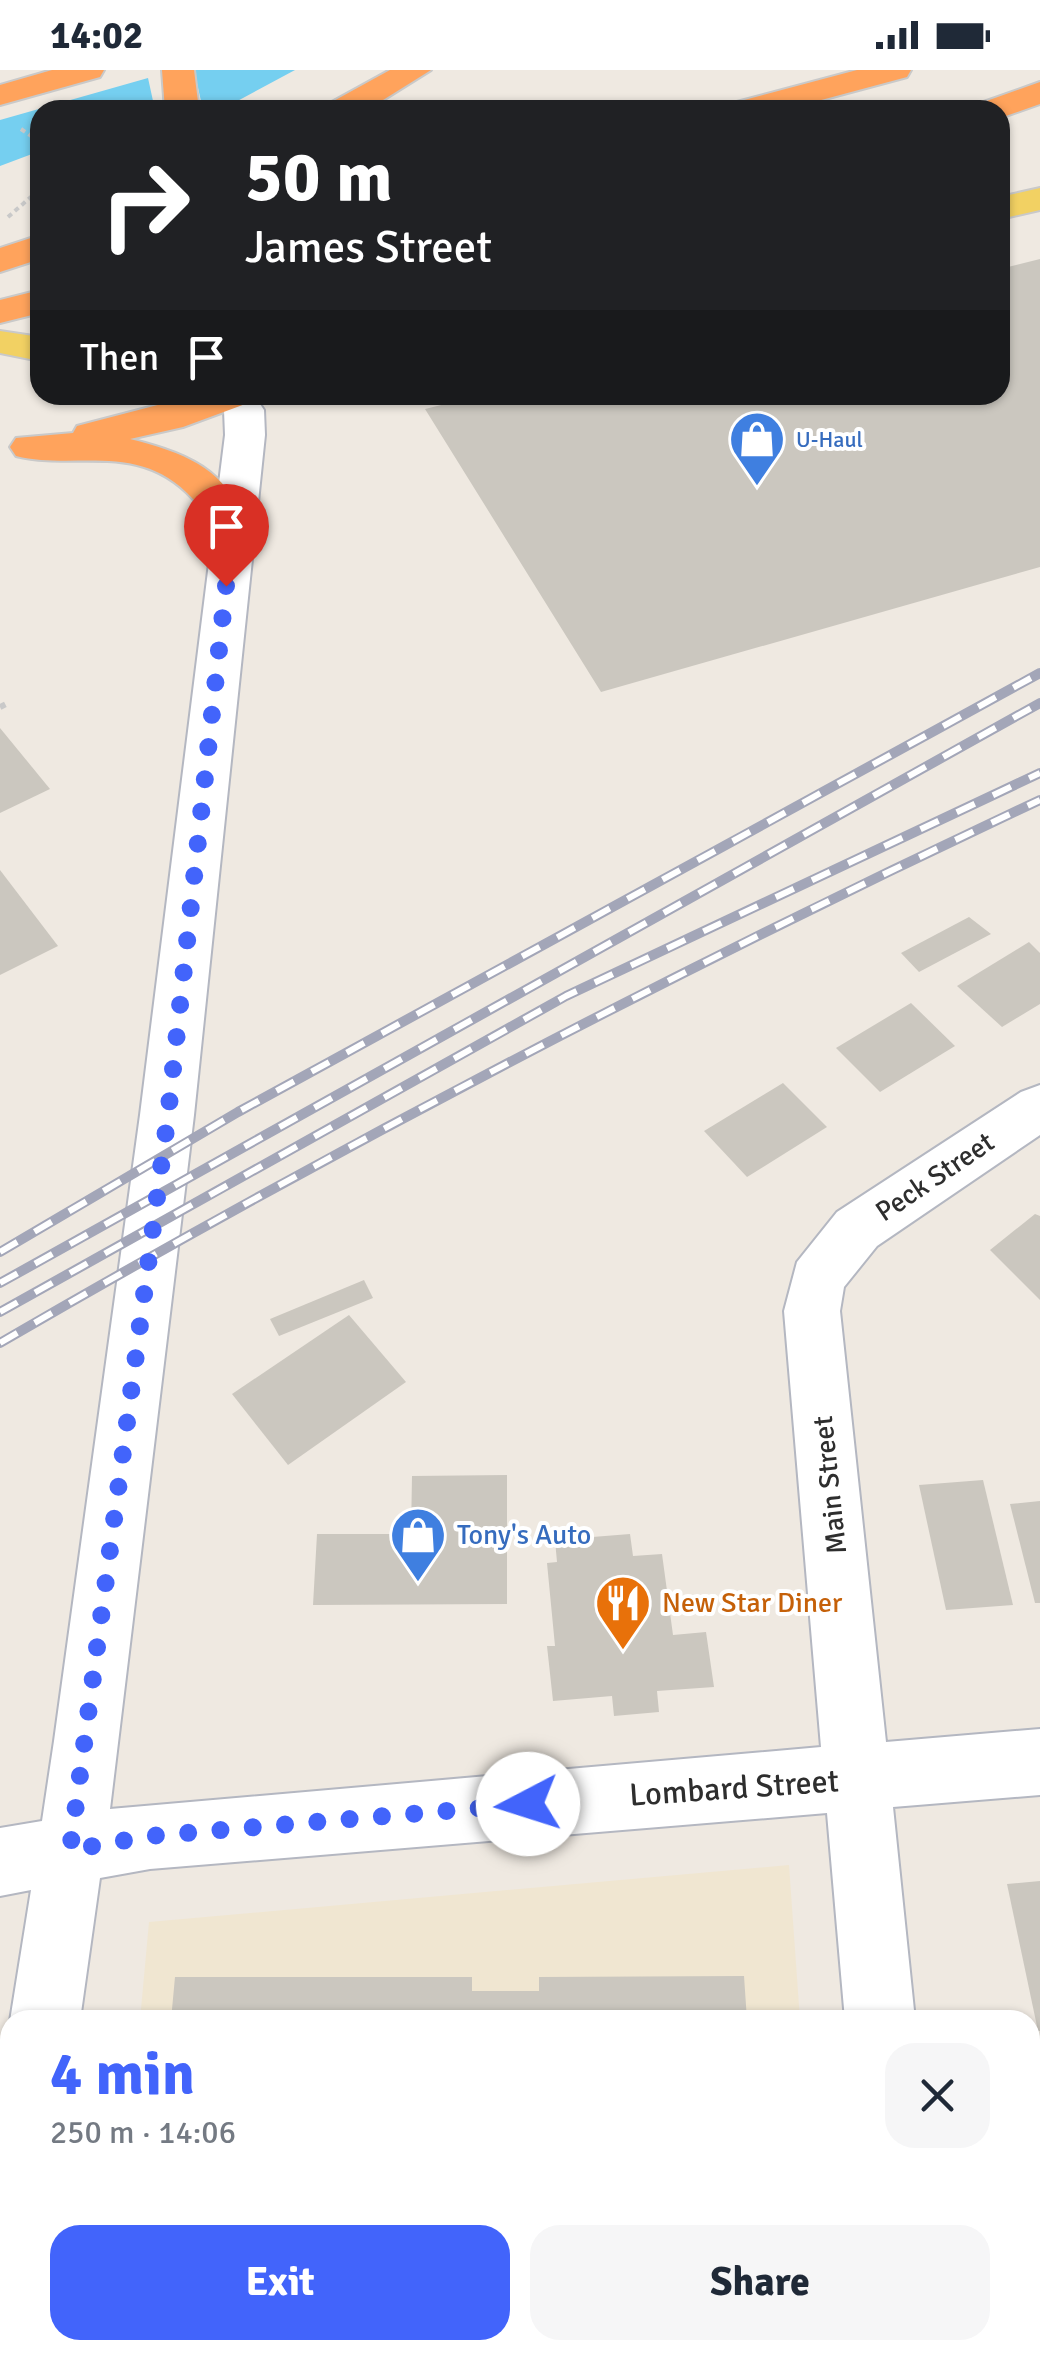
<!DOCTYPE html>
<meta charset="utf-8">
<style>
:root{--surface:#fff;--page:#f6f6f7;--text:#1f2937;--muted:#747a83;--accent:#4264fb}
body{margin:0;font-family:Signika,sans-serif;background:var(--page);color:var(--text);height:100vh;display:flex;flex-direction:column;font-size:38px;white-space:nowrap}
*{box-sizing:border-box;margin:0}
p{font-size:32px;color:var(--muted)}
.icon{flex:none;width:55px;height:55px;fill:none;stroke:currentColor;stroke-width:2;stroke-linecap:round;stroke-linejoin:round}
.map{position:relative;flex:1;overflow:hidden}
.sheet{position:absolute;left:0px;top:1940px;width:1040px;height:350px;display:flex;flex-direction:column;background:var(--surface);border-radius:30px 30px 0 0;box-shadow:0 2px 8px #0004}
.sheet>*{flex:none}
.hud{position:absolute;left:30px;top:30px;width:980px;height:305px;border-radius:30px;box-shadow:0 2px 8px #0004;background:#202124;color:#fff;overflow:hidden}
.pin{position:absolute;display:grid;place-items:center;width:85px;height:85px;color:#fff;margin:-102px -42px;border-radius:50% 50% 50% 0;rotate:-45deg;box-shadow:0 0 10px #0007}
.pin .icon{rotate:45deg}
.me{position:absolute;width:110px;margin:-55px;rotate:265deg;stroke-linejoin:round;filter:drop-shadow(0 0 8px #0008)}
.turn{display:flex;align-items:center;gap:35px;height:210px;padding:0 50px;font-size:45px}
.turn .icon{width:130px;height:130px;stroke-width:2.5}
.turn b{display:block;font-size:70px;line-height:85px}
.then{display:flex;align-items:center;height:95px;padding:0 50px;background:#0003;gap:20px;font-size:38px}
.round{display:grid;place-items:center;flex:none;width:105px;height:105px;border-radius:30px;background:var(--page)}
.overview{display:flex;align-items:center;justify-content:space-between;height:170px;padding:0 50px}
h1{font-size:60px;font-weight:700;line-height:75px;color:var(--accent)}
.cta{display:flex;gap:20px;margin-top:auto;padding:20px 50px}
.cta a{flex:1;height:115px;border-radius:30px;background:var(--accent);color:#fff;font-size:40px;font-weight:700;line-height:115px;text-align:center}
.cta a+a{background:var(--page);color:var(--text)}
.status{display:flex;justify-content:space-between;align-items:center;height:70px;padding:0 50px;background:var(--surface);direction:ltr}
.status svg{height:28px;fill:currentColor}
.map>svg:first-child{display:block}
.education{fill:#f0e6d1}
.water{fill:#75cff0}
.pier{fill:#efe9e1}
.building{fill:#cbc7bf}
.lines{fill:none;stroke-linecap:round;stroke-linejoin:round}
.minor-casing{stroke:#b4b7c1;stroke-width:4}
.major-casing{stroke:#c9c9c9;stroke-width:4}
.highway-casing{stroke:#c9c9c9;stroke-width:4}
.path-far1{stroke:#c9c9c9;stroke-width:4;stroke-dasharray:5 4;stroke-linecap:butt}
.path{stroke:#c9c9c9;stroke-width:6;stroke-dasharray:6 5;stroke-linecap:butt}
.minor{fill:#fff;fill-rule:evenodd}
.major{fill:#f2d163;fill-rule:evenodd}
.highway{fill:#ffa35c;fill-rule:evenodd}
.rail-casing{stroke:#a3a6b8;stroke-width:10}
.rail{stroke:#fff;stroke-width:6;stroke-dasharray:20;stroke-linecap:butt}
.route{stroke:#4264fb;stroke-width:18;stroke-dasharray:0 32.4}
.labels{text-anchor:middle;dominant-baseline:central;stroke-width:8;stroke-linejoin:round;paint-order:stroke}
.far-shop-label{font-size:22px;fill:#366cbe;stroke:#fff;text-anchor:start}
.street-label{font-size:28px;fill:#2e2e2e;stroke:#fff}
.shop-label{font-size:28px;fill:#366cbe;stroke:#fff;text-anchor:start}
.food-label{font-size:28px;fill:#c56008;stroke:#fff;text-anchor:start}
.near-street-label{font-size:32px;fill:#2e2e2e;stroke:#fff}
</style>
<div class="status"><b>14:02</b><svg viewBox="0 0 49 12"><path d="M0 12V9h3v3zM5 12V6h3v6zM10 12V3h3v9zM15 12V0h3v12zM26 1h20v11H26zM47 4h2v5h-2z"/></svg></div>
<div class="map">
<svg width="1040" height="2290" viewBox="0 0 1040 2290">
<rect width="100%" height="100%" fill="#efe9e1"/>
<g class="education">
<polygon points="789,1795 800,1950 140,1950 149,1852"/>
<polygon points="108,2280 824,2280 824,2290 107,2290"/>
</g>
<polygon class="water" points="0,0 295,0 230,35 208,40 40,40 40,81 0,96"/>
<polygon class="pier" points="0,0 194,0 203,40 155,40 148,8 0,50"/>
<g class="building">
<polygon points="1040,189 1040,497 601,622 425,339 482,325 1000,325 1000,199"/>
<polygon points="0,658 50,719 0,743"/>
<polygon points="0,800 58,876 0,905"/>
<polygon points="969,847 991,864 919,902 901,883"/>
<polygon points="1029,872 1040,883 1040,934 1002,957 957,916"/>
<polygon points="911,933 955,976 880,1022 836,978"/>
<polygon points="783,1013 827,1057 747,1107 704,1061"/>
<polygon points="1035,1144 1040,1146 1040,1230 990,1180"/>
<polygon points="364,1210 373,1228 279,1266 270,1249"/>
<polygon points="349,1245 406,1312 288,1395 232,1324"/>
<polygon points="507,1405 507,1534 313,1535 317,1464 411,1464 412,1406"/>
<polygon points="983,1410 1013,1535 946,1540 919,1415"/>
<polygon points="1040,1431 1040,1533 1035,1533 1010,1434"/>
<polygon points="630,1464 633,1486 662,1484 673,1565 706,1562 714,1617 657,1621 659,1642 614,1646 612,1626 553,1631 547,1576 555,1576 547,1493 557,1492 555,1470"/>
<polygon points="1040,1811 1040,1961 1038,1961 1007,1814"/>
<polygon points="744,1906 747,1950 171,1950 175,1907 472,1907 472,1921 539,1921 539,1907"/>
<rect x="393" y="2280" width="375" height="10"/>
</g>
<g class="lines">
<g class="minor-casing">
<g id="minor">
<polygon points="214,325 254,325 264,340 265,365 194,1045 110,1739 821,1677 784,1241 797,1192 837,1142 1021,1022 1040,1015 1040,1065 877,1176 844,1217 840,1241 886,1672 1040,1659 1040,1725 893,1737 915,1950 845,1950 827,1743 150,1799 100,1808 80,1950 10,1951 31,1820 0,1826 0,1758 42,1751 54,1671 140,1045 225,365 224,340"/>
<polygon points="10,2189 10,2280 42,2280 41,2290 0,2290 0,2193"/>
<polygon points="871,2280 947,2280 949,2290 871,2290"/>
</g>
</g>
<g class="major-casing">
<g id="major">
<polygon points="1040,118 1040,140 1000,149 1000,127"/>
<polygon points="0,261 40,267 40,291 0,283"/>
</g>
</g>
<g class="highway-casing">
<g id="highway">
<polygon points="52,0 104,0 100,7 0,35 0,15"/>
<polygon points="162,0 194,0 199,40 165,40"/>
<polygon points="390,0 431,0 367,40 325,40 330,33"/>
<polygon points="857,0 911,0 907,7 784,40 728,40 733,33"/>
<polygon points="1040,12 1040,34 1000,48 1000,40 976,40 981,33"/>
<polygon points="40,165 40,189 0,202 0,178"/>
<polygon points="40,220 40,243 0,253 0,230"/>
<path d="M196 325H254L248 333 183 357 130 369C198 386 235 405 253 476L247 486 232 490 217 486C206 468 208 445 193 429 139 370 76 401 16 386L10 377 16 368 73 363 77 356Z"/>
</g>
</g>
<g class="path-far1">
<polyline points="21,59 40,72"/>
<polyline points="8,147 40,119"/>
</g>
<polyline class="path" points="0,637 8,633"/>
<use href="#minor" class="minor"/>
<use href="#major" class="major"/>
<use href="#highway" class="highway"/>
<g class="rail-casing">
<g id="rail">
<polyline points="0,1182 238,1042 1040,603"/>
<polyline points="0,1213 1040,633"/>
<polyline points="0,1242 566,926 1040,703"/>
<path d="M0 1273C339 1076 685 896 1040 730"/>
</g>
</g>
<use href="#rail" class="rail"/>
</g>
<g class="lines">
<polyline class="route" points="226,516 168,1045 70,1780 150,1766 528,1734"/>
</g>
<defs>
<g id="shop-pin" transform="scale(2.875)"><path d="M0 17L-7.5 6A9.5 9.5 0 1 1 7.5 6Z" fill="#3f7fe0" stroke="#fff"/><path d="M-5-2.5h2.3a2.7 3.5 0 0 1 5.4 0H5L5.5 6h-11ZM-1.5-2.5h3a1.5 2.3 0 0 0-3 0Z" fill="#fff"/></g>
<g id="restaurant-pin" transform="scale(2.875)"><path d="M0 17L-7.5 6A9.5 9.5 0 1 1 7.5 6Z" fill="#e8710a" stroke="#fff"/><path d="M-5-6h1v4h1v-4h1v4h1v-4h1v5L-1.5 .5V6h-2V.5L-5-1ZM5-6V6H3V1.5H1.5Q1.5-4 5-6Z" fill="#fff"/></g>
</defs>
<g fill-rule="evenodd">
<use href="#shop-pin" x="757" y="369"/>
<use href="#shop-pin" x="418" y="1465"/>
<use href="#restaurant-pin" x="623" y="1533"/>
</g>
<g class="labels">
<g class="far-shop-label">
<text x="796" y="369">U-Haul</text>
</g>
<g class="street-label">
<text transform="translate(935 1107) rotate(-34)">Peck Street</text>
<text transform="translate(830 1415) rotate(-96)">Main Street</text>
</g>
<g class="shop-label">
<text x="457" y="1465">Tony's Auto</text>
</g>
<g class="food-label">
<text x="662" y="1533">New Star Diner</text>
</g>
<g class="near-street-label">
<text transform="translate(734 1718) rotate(-4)">Lombard Street</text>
</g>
</g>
</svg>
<div class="pin" style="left:226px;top:516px;background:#d93025"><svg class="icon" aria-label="arrive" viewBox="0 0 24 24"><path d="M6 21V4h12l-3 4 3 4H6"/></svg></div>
<svg class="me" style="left:528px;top:1734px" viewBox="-20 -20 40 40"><circle r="19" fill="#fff"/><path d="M0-13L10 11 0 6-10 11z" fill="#4264fb"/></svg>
<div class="hud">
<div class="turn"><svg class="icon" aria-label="right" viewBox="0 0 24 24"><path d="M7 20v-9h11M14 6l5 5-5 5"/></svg><div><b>50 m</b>James Street</div></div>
<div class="then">Then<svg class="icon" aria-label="arrive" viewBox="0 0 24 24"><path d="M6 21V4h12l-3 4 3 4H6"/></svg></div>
</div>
<section class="sheet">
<div class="overview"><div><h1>4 min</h1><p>250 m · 14:06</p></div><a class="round"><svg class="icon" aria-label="close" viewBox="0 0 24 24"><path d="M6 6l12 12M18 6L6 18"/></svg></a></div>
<div class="cta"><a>Exit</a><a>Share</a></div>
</section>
</div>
